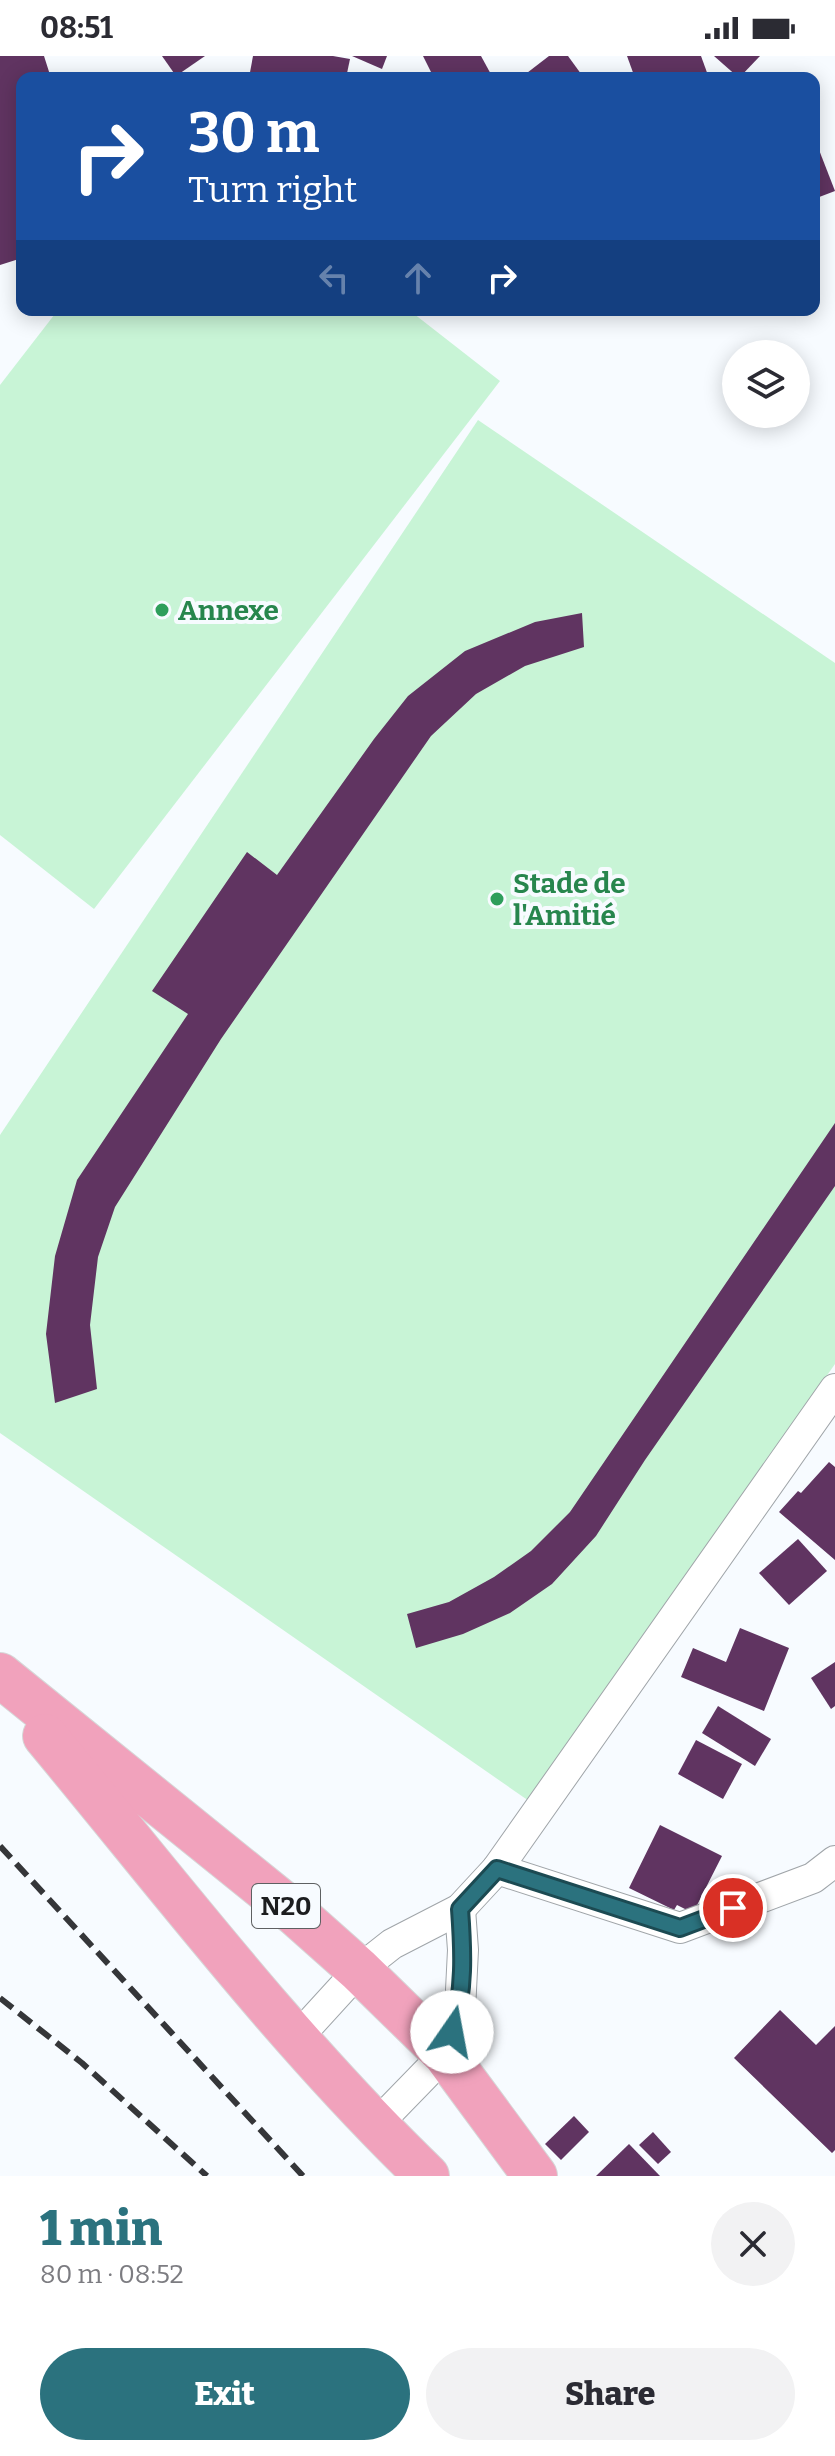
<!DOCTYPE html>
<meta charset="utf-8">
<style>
:root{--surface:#fff;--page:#f2f2f3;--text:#2b2b33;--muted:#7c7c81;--accent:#2b727e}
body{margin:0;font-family:Bitter,serif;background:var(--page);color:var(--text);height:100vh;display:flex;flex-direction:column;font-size:30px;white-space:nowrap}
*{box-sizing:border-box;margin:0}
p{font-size:26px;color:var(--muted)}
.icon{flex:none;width:44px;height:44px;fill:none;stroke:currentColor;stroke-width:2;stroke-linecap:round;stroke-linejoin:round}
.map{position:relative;height:2120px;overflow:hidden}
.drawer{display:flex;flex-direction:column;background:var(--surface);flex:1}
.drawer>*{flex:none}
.top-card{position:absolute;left:16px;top:16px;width:804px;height:244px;border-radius:16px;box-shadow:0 4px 20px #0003;background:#1a4fa0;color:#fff;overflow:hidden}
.fabs{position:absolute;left:722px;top:284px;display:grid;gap:16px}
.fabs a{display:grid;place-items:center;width:88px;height:88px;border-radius:50%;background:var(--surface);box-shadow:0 4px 20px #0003;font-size:40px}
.pin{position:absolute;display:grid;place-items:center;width:68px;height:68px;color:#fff;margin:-34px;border:4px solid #fff;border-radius:50%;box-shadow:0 2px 8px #0007}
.me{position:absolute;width:88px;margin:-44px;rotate:12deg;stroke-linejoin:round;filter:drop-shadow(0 0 6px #0008)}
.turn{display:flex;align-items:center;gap:28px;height:168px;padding:0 40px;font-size:36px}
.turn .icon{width:104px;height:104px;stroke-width:2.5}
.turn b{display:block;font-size:56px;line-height:68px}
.lanes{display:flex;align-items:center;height:76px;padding:0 40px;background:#0003;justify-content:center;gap:40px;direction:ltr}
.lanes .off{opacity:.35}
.round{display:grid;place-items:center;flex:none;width:84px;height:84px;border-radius:42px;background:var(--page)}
.summary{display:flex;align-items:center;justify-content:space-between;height:136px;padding:0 40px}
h1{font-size:48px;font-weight:800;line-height:60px;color:var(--accent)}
.button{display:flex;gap:16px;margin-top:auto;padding:16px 40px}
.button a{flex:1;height:92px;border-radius:48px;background:var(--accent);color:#fff;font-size:32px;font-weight:800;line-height:92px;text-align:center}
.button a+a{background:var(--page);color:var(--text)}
.status{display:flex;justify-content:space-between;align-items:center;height:56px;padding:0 40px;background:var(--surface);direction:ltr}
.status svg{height:22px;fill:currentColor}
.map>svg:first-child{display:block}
.green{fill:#c8f4d6}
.building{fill:#603461}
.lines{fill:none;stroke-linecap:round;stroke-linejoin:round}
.minor-casing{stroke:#a0a5a9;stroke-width:32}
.primary-casing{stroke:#d6d6d7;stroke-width:46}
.minor{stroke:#fff;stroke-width:30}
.primary{stroke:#f1a2bc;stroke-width:44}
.rail{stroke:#353639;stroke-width:6;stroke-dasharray:16 8;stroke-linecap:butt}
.route-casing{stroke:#1c4a52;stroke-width:20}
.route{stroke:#2b727e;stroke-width:14}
.leisure-dot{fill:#2e9e5b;stroke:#f7fbff;stroke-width:3}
.labels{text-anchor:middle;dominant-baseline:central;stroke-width:8;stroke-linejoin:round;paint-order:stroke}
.shield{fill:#f7fbff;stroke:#5e6062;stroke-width:2}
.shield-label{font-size:26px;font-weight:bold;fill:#1c1d1f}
.leisure-label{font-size:28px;font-weight:bold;fill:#27864d;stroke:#f7fbff;text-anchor:start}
</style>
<div class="status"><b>08:51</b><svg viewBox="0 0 49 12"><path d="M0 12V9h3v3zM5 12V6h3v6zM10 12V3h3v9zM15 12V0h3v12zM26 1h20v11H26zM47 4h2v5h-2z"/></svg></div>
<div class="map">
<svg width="835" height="2120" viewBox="0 0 835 2120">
<rect width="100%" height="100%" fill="#f7fbff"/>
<g class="green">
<polygon points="58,254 409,254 500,325 94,853 0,779 0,329"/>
<polygon points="478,364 835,607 835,1308 529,1745 0,1377 0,1079"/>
</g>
<g class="building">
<polygon points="0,0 44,0 51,22 22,22 22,202 0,209"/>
<polygon points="162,0 205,0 176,20"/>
<polygon points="253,0 333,0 350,3 346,22 249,22"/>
<polygon points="352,0 387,0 382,13"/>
<polygon points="423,0 481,0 493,22 434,22"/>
<polygon points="549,0 568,0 584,22 525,22 523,20"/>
<polygon points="627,0 701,0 709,22 635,22"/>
<polygon points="714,0 760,0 739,22"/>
<polygon points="814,81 835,135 814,143"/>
<polygon points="582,557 584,591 525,610 476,638 431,680 221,983 115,1151 98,1201 90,1269 97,1333 55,1347 46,1278 55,1200 77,1124 188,958 152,935 247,796 277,819 374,683 408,640 465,595 535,566"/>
<polygon points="835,1067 835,1130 645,1404 596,1480 552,1528 510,1557 463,1578 416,1592 407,1558 449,1546 494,1521 531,1495 570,1456"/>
<polygon points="829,1406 835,1411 835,1504 779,1456 798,1435 801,1437"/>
<polygon points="798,1483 827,1515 789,1549 759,1517"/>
<polygon points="740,1572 789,1592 764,1655 681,1621 693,1592 726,1606"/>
<polygon points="835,1606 835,1650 831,1653 811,1622"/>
<polygon points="718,1650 771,1683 755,1710 702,1677"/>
<polygon points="696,1684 742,1708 723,1743 678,1718"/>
<polygon points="660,1769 722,1800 693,1857 677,1849 674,1854 629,1832"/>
<polygon points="780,1954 816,1989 835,1970 835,2094 832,2097 734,2002"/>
<polygon points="574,2060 589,2076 561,2104 545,2088"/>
<polygon points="653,2076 671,2096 658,2108 639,2089"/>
<polygon points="629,2088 660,2120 596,2120"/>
</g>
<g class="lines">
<g class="minor-casing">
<g id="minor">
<polyline points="497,1813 680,1872 813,1822 835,1805"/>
<polyline points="296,1983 359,1914 392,1888 460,1853 497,1813 835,1333"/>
<polyline points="375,2070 445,1998 460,1954 463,1894 460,1853"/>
</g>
</g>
<g class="primary-casing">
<g id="primary">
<polyline points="0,1619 296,1858 359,1914 445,1998 535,2120"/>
<path d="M45 1680C169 1829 287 1985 427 2120"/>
</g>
</g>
<use href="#minor" class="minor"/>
<use href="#primary" class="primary"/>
<g class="rail">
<polyline points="0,1790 303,2120"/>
<polyline points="0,1942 82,2007 207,2120"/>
</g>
</g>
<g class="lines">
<g class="route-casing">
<path id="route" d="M452 1976C465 1936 463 1894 460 1853L497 1813 680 1872 733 1852"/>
</g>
<use href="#route" class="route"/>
</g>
<g class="leisure-dot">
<circle cx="162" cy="554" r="8"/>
<circle cx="497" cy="843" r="8"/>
</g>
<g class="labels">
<rect class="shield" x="252" y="1828" width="68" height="44" rx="6"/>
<g class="shield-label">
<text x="286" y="1850">N20</text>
</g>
<g class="leisure-label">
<text x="178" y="554">Annexe</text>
<text x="513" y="827">Stade de<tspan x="513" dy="32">l'Amitié</tspan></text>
</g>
</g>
</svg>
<div class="fabs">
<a><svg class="icon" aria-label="layers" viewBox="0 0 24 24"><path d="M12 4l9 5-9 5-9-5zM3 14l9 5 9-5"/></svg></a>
</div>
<div class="pin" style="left:733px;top:1852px;background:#d93025"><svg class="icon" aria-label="arrive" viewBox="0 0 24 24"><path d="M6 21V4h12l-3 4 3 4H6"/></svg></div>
<svg class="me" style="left:452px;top:1976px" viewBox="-20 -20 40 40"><circle r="19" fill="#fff"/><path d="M0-13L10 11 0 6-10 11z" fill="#2b727e"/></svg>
<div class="top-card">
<div class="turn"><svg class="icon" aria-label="right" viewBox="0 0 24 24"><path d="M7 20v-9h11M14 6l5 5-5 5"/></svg><div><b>30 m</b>Turn right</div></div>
<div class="lanes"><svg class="icon off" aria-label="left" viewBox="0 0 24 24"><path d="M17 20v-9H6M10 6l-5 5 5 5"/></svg><svg class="icon off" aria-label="ahead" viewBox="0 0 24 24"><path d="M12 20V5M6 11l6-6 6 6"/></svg><svg class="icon" aria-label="right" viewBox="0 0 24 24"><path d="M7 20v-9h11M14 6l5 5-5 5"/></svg></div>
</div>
</div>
<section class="drawer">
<div class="summary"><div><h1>1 min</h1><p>80 m · 08:52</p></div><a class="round"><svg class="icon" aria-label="close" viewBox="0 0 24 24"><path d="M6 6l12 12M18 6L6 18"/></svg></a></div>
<div class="button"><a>Exit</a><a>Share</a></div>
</section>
